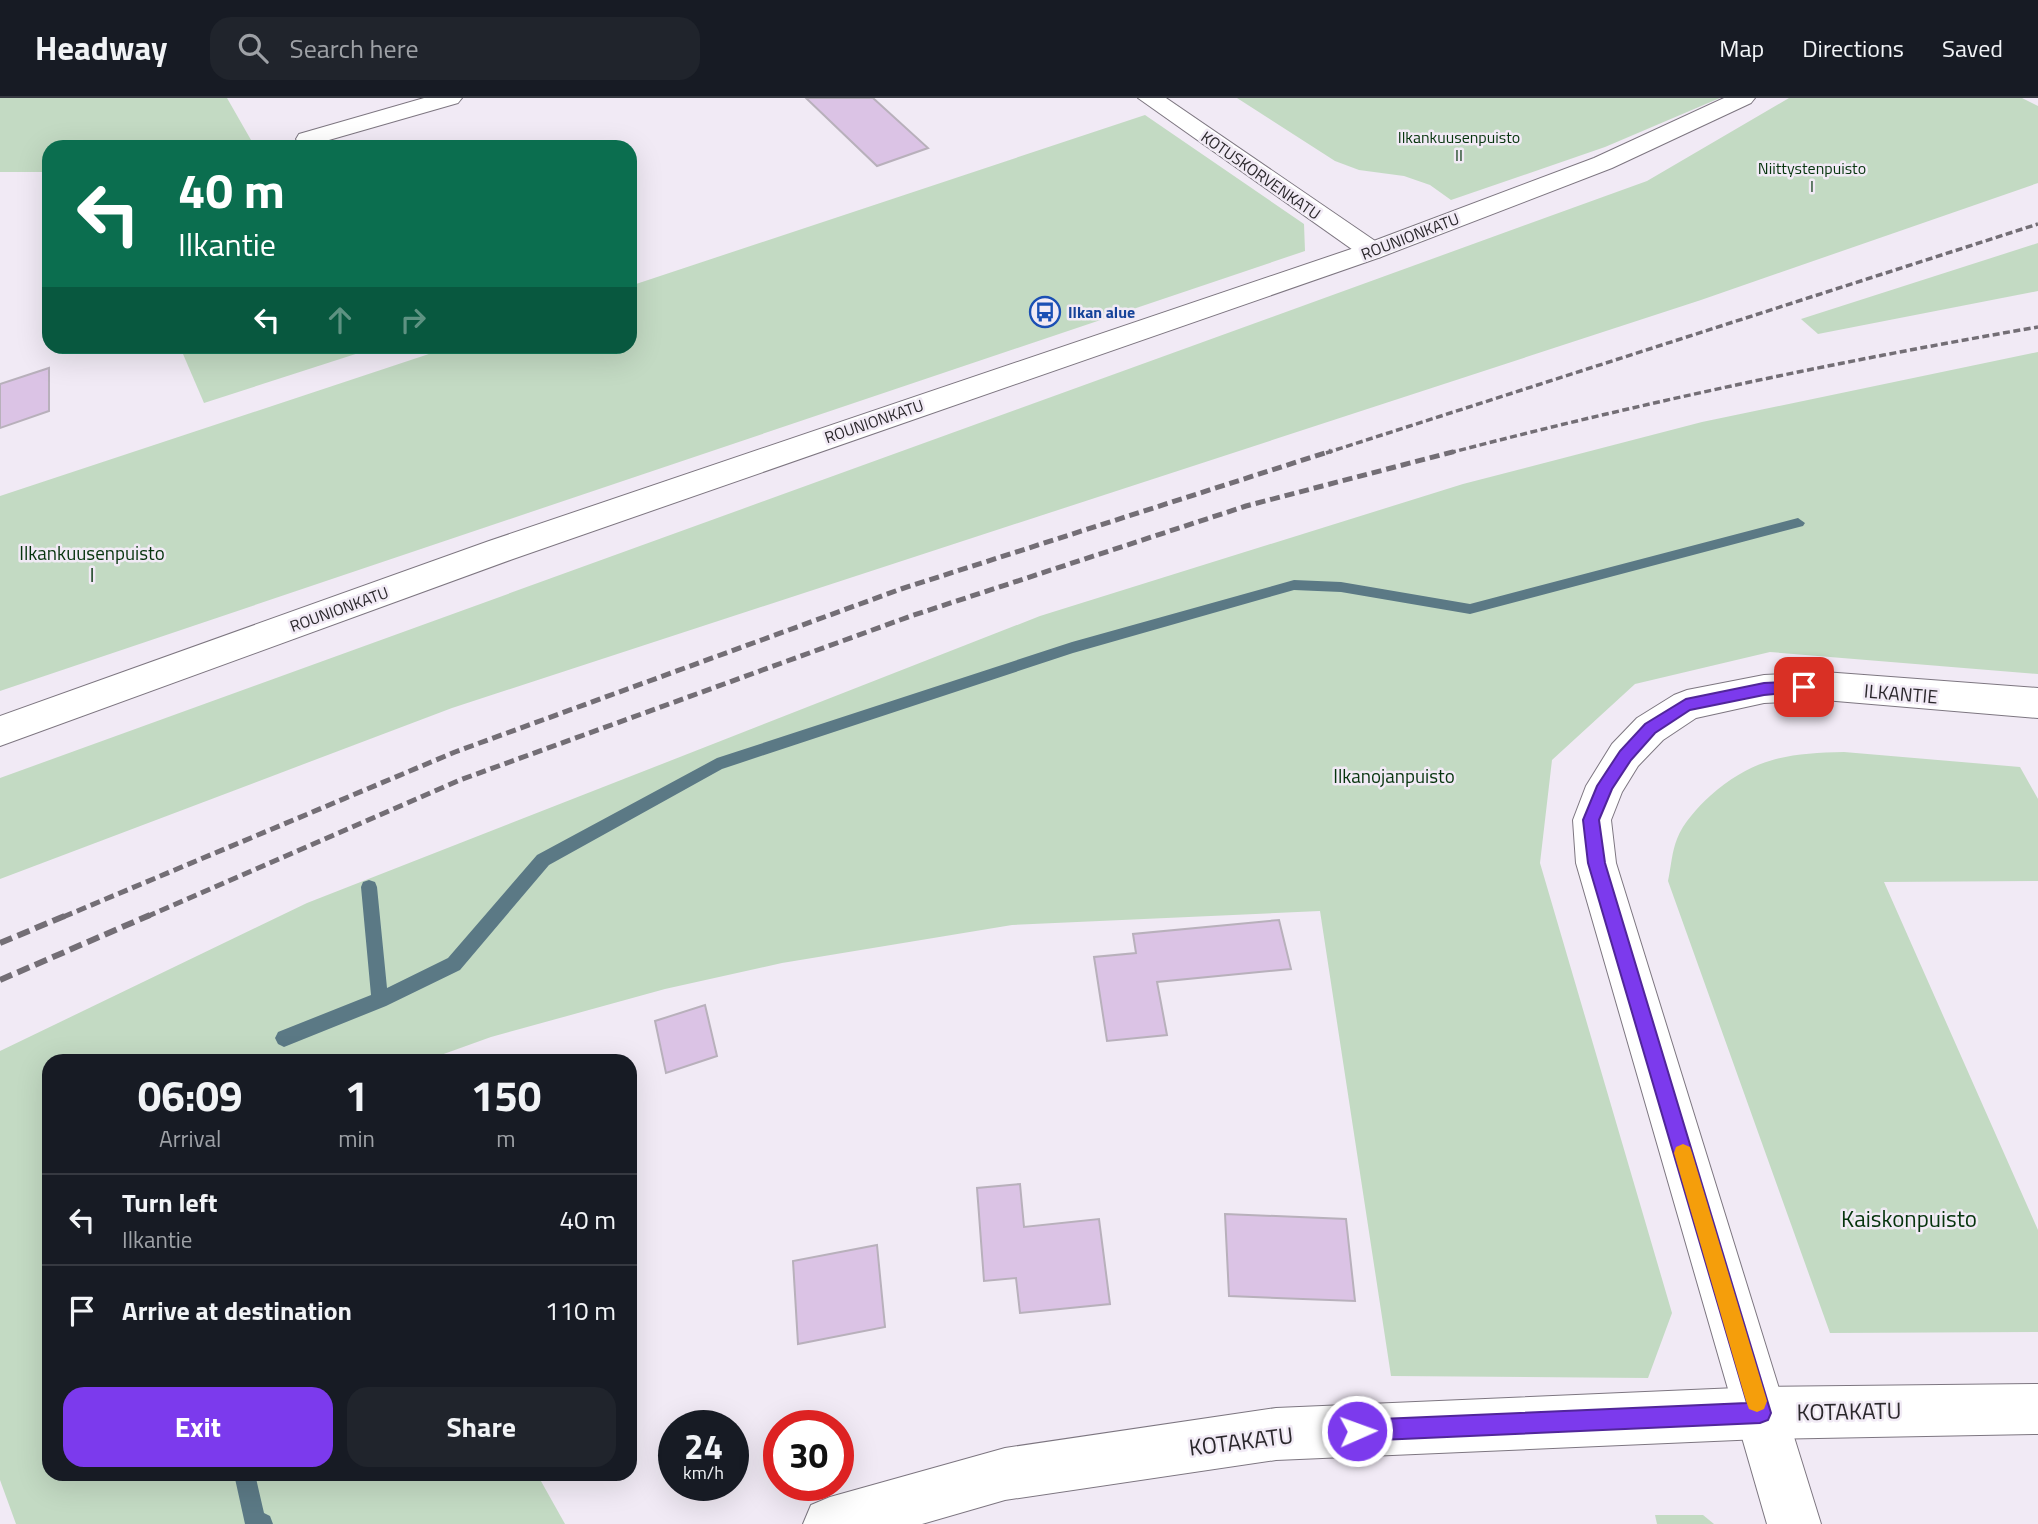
<!DOCTYPE html>
<style>
:root{--surface:#171b24;--page:#20242c;--text:#f1f3f6;--muted:#9ea1a6;--line:#363941;--accent:#7c3aed}
body{margin:0;font-family:"Titillium Web",sans-serif;background:var(--page);color:var(--text);height:100vh;display:flex;flex-direction:column;font-size:26px;white-space:nowrap}
*{box-sizing:border-box;margin:0}
p{font-size:23px;color:var(--muted)}
.icon{flex:none;width:38px;height:38px;fill:none;stroke:currentColor;stroke-width:2;stroke-linecap:round;stroke-linejoin:round}
.map{position:relative;flex:1;overflow:hidden}
.sheet{position:absolute;left:42px;top:956px;width:595px;height:427px;display:flex;flex-direction:column;background:var(--surface);border-radius:21px;box-shadow:0 7px 28px #0002}
.sheet>*{flex:none}
.guide{position:absolute;left:42px;top:42px;width:595px;height:214px;border-radius:21px;box-shadow:0 7px 28px #0002;background:#0b6e4f;color:#fff;overflow:hidden}
.speed{position:absolute;left:658px;top:1312px;display:flex;gap:14px;font-size:35px;font-weight:700;text-align:center}
.speed>*{display:grid;place-content:center;width:91px;height:91px;border-radius:50%;background:var(--surface);box-shadow:0 7px 28px #0002;line-height:1}
.speed small{font-size:18px;font-weight:400}
.speed .limit{border:10px solid #d22;background:#fff;color:#111}
.pin{position:absolute;display:grid;place-items:center;width:60px;height:60px;color:#fff;margin:-30px;border-radius:14px;box-shadow:0 4px 10px #0006}
.me{position:absolute;width:77px;margin:-38px;rotate:88deg;stroke-linejoin:round;filter:drop-shadow(0 0 5px #0008)}
.turn{display:flex;align-items:center;gap:24px;height:147px;padding:0 21px;font-size:32px}
.turn .icon{width:91px;height:91px;stroke-width:2.5}
.turn b{display:block;font-size:49px;line-height:60px}
.lanes{display:flex;align-items:center;height:66px;padding:0 21px;background:#0003;justify-content:center;gap:35px;direction:ltr}
.lanes .off{opacity:.35}
.eta{display:flex;justify-content:space-evenly;align-items:center;height:119px;text-align:center}
.eta b{font-size:42px;font-weight:700;line-height:49px}
.action{display:flex;gap:14px;margin-top:auto;padding:14px 21px}
.action a{flex:1;height:80px;border-radius:21px;background:var(--accent);color:#fff;font-size:28px;font-weight:700;line-height:80px;text-align:center}
.action a+a{background:var(--page);color:var(--text)}
ul{padding:0;list-style:none}
li{display:flex;align-items:center;gap:21px;height:91px;padding:0 21px;border-top:2px solid var(--line)}
li div{flex:1}
li b{display:block;font-size:26px}
li em{font-style:normal}
header{display:flex;align-items:center;gap:42px;box-sizing:border-box;height:98px;padding:0 35px;background:var(--surface);border-bottom:2px solid var(--line)}
header strong{font-size:33px}
nav{display:flex;gap:38px;margin-inline-start:auto;font-size:24px}
.search{width:490px;height:63px;background:var(--page);display:flex;align-items:center;gap:18px;box-sizing:border-box;padding:0 24px;border-radius:21px;color:var(--muted);font-size:26px}
.map>svg:first-child{display:block}
.green{fill:#c3dac3}
.lines{fill:none;stroke-linecap:round;stroke-linejoin:round}
.stream{fill:#5b7985;fill-rule:evenodd}
.building{fill:#dbc3e5;stroke:#b8b0bb;stroke-width:2}
.minor-casing{stroke:#7d7680;stroke-width:2}
.major-casing{stroke:#7d7680;stroke-width:2}
.minor{fill:#fff;fill-rule:evenodd}
.major{fill:#fff;fill-rule:evenodd}
.rail-far2{stroke:#736e75;stroke-width:3.5;stroke-dasharray:7 3.5;stroke-linecap:butt}
.rail-far1{stroke:#736e75;stroke-width:5;stroke-dasharray:10 5;stroke-linecap:butt}
.rail{stroke:#736e75;stroke-width:6;stroke-dasharray:13 6;stroke-linecap:butt}
.route{fill:#7c3aed;stroke:#51269a;stroke-width:2}
.slow{fill:#f59e0b}
.labels{text-anchor:middle;dominant-baseline:central;stroke-width:5;stroke-linejoin:round;paint-order:stroke}
.far-park-label{font-size:16px;fill:#06340d;stroke:#f1eaf5}
.far-street-label{font-size:16px;fill:#2b282c;stroke:#f1eaf5}
.far-transit-label{font-size:16px;font-weight:bold;fill:#164399;stroke:#f1eaf5;text-anchor:start}
.park-label{font-size:19px;fill:#06340d;stroke:#f1eaf5}
.street-label{font-size:19px;fill:#2b282c;stroke:#f1eaf5}
.near-park-label{font-size:23px;fill:#06340d;stroke:#f1eaf5}
.near-street-label{font-size:23px;fill:#2b282c;stroke:#f1eaf5}
</style>
<header>
<strong>Headway</strong>
<div class="search"><svg class="icon" aria-label="search" viewBox="0 0 24 24"><circle cx="10" cy="10" r="6"/><path d="M15 15l6 6"/></svg>Search here</div>
<nav><a>Map</a><a>Directions</a><a>Saved</a></nav>
</header>
<div class="map">
<svg width="2038" height="1426" viewBox="0 0 2038 1426">
<rect width="100%" height="100%" fill="#f1eaf5"/>
<g class="green">
<polygon points="0,0 227,0 255,49 49,49 49,74 0,74"/>
<polygon points="1237,0 1720,0 1605,49 1451,102 1430,87 1404,78 1359,72 1335,63"/>
<polygon points="1789,0 2022,0 2038,8 2038,85 1701,202 452,610 0,781 0,680 1647,83"/>
<polygon points="1145,17 1304,126 1305,153 0,593 0,398 450,249 630,248 630,188"/>
<polygon points="2038,145 2038,193 1818,236 1801,221"/>
<polygon points="366,248 368,252 204,305 180,249"/>
<polygon points="2038,254 2038,576 1770,554 1635,586 1552,662 1540,765 1672,1215 1648,1280 1391,1278 1320,813 1012,827 782,865 665,891 491,939 427,962 49,962 49,1376 537,1376 565,1426 16,1426 0,1382 0,953 307,805 1040,518 1463,386 1702,324"/>
<path d="M1844 654 2020 669 2038 701V783L1884 784 2038 1132V1234L1830 1235 1668 783C1671 769 1672 753 1677 741 1683 725 1698 709 1710 698 1753 660 1788 655 1844 654Z"/>
<polygon points="1655,1417 1703,1417 1714,1426 1657,1426"/>
</g>
<g class="lines">
<g class="stream">
<polygon points="1798,420 1805,425 1803,428 1470,516 1341,494 1294,492 1073,555 722,671 549,767 460,872 386,908 284,949 278,946 275,940 278,934 371,897 361,789 363,784 369,782 375,784 377,789 387,890 448,860 537,757 717,660 1072,544 1294,482 1341,484 1470,506"/>
<polygon points="234,1376 255,1376 264,1415 270,1418 273,1426 245,1426"/>
</g>
</g>
<g class="building">
<polygon points="806,0 873,0 928,50 877,68"/>
<polygon points="49,270 49,313 0,330 0,286"/>
<polygon points="1279,822 1291,871 1157,884 1167,937 1107,943 1094,859 1136,855 1133,836"/>
<polygon points="705,907 717,958 666,975 655,923"/>
<polygon points="1020,1086 1024,1129 1099,1121 1110,1206 1020,1215 1016,1180 984,1183 977,1090"/>
<polygon points="1225,1116 1346,1121 1355,1203 1229,1198"/>
<polygon points="877,1147 885,1229 798,1246 793,1163"/>
</g>
<g class="lines">
<g class="minor-casing">
<g id="minor">
<polygon points="424,0 462,0 458,5 308,48 299,46 296,41 299,36"/>
<polygon points="1138,0 1166,0 1381,147 1385,153 1381,159 1372,161 1363,159"/>
<polygon points="2038,1286 2038,1336 1760,1341 1276,1362 1005,1402 922,1426 803,1426 811,1407 830,1399 1005,1350 1276,1310 1760,1289"/>
</g>
</g>
<g class="major-casing">
<g id="major">
<polygon points="1724,0 1755,0 1751,5 1612,70 1381,159 513,461 0,648 0,618 489,443 1363,147 1594,60"/>
<polygon points="1824,574 2038,590 2038,620 1824,602 1764,605 1696,620 1663,642 1638,668 1622,694 1611,722 1616,765 1821,1426 1767,1426 1576,765 1573,722 1586,688 1612,646 1637,620 1674,597 1687,592 1764,577"/>
</g>
</g>
<use href="#minor" class="minor"/>
<use href="#major" class="major"/>
<g class="rail-far2">
<polyline points="1326,355 2038,126"/>
<path d="M1449 355C1644 304 1840 263 2038 229"/>
</g>
<g class="rail-far1">
<polyline points="63,819 455,654 901,491 1331,353"/>
<polyline points="146,819 460,682 911,518 1246,408 1456,353"/>
</g>
<g class="rail">
<polyline points="0,845 67,817"/>
<polyline points="0,882 150,817"/>
</g>
</g>
<polygon class="route" points="1804,583 1812,589 1810,593 1764,597 1690,612 1655,635 1631,662 1612,691 1599,722 1605,765 1771,1315 1768,1322 1760,1325 1357,1343 1349,1340 1346,1333 1349,1325 1357,1322 1747,1305 1588,765 1583,722 1597,688 1620,653 1645,626 1686,601 1764,585"/>
<polygon class="slow" points="1683,1046 1690,1049 1692,1055 1767,1303 1764,1311 1757,1314 1749,1311 1746,1303 1674,1055 1676,1049"/>
<defs>
<g id="bus-ring" transform="scale(1.575)"><circle r="9.5" fill="#f1eaf5" stroke="#1a4fb4" stroke-width="1.5"/><path d="M-5-6H5V4H4V6H2V4H-2V6H-4V4H-5ZM-3.5-4V0h7V-4ZM-3.5 1.2v1.5H-2V1.2ZM2 1.2v1.5H3.5V1.2Z" fill="#1a4fb4"/></g>
</defs>
<g fill-rule="evenodd">
<use href="#bus-ring" x="1045" y="214"/>
</g>
<g class="labels">
<g class="far-park-label">
<text x="1459" y="39">Ilkankuusenpuisto<tspan x="1459" dy="18">II</tspan></text>
<text x="1812" y="70">Niittystenpuisto<tspan x="1812" dy="18">I</tspan></text>
</g>
<g class="far-street-label">
<text transform="translate(1261 77) rotate(35)">KOTUSKORVENKATU</text>
<text transform="translate(1410 138) rotate(-21)">ROUNIONKATU</text>
<text transform="translate(874 323) rotate(-19)">ROUNIONKATU</text>
<text transform="translate(339 511) rotate(-20)">ROUNIONKATU</text>
</g>
<g class="far-transit-label">
<text x="1068" y="214">Ilkan alue</text>
</g>
<g class="park-label">
<text x="92" y="454">Ilkankuusenpuisto<tspan x="92" dy="22">I</tspan></text>
<text x="1394" y="677">Ilkanojanpuisto</text>
</g>
<g class="street-label">
<text transform="translate(1901 595) rotate(5)">ILKANTIE</text>
</g>
<g class="near-park-label">
<text x="1909" y="1120">Kaiskonpuisto</text>
</g>
<g class="near-street-label">
<text transform="translate(1849 1313) rotate(-1)">KOTAKATU</text>
<text transform="translate(1241 1343) rotate(-7)">KOTAKATU</text>
</g>
</g>
</svg>
<div class="speed"><div>24<small>km/h</small></div><div class="limit">30</div></div>
<div class="pin" style="left:1804px;top:589px;background:#d93025"><svg class="icon" aria-label="arrive" viewBox="0 0 24 24"><path d="M6 21V4h12l-3 4 3 4H6"/></svg></div>
<svg class="me" style="left:1357px;top:1333px" viewBox="-20 -20 40 40"><circle r="17" fill="#7c3aed" stroke="#fff" stroke-width="3"/><path d="M0-11L8 9 0 5-8 9z" fill="#fff"/></svg>
<div class="guide">
<div class="turn"><svg class="icon" aria-label="left" viewBox="0 0 24 24"><path d="M17 20v-9H6M10 6l-5 5 5 5"/></svg><div><b>40 m</b>Ilkantie</div></div>
<div class="lanes"><svg class="icon" aria-label="left" viewBox="0 0 24 24"><path d="M17 20v-9H6M10 6l-5 5 5 5"/></svg><svg class="icon off" aria-label="ahead" viewBox="0 0 24 24"><path d="M12 20V5M6 11l6-6 6 6"/></svg><svg class="icon off" aria-label="right" viewBox="0 0 24 24"><path d="M7 20v-9h11M14 6l5 5-5 5"/></svg></div>
</div>
<section class="sheet">
<div class="eta">
<div><b>06:09</b><p>Arrival</p></div>
<div><b>1</b><p>min</p></div>
<div><b>150</b><p>m</p></div>
</div>
<ul>
<li><svg class="icon" aria-label="left" viewBox="0 0 24 24"><path d="M17 20v-9H6M10 6l-5 5 5 5"/></svg><div><b>Turn left</b><p>Ilkantie</p></div><em>40 m</em></li>
<li><svg class="icon" aria-label="arrive" viewBox="0 0 24 24"><path d="M6 21V4h12l-3 4 3 4H6"/></svg><div><b>Arrive at destination</b></div><em>110 m</em></li>
</ul>
<div class="action"><a>Exit</a><a>Share</a></div>
</section>
</div>
